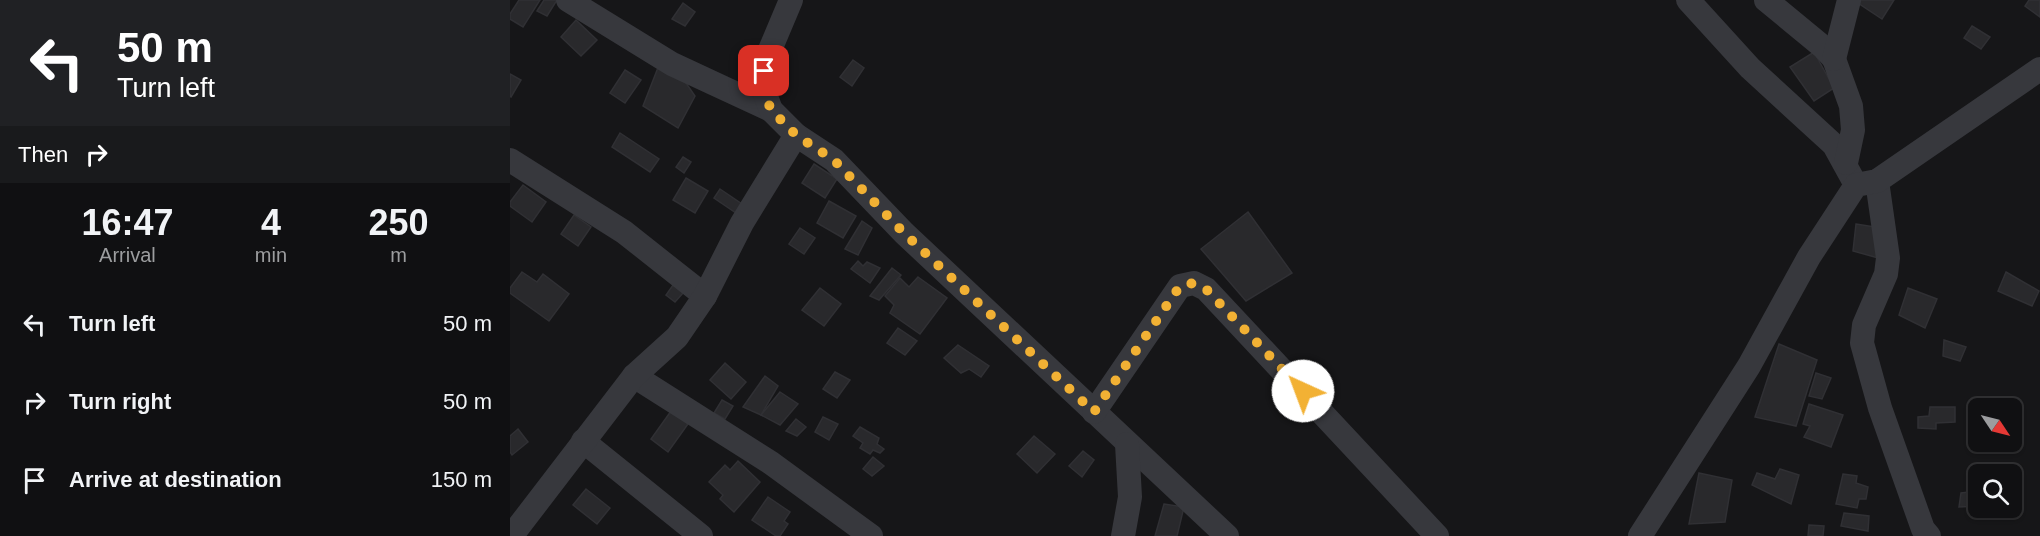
<!DOCTYPE html>
<style>
:root{--surface:#101012;--page:#1e1e20;--text:#f1f3f6;--muted:#9c9d9f;--line:#303032}
body{margin:0;font-family:Helvetica,sans-serif;background:var(--page);color:var(--text);height:100vh;display:flex;flex-direction:column;font-size:22px;white-space:nowrap}
*{box-sizing:border-box;margin:0}
p{font-size:20px;color:var(--muted)}
.icon{flex:none;width:33px;height:33px;fill:none;stroke:currentColor;stroke-width:2;stroke-linecap:round;stroke-linejoin:round}
.map{position:relative;flex:1;overflow:hidden}
.side{display:flex;flex-direction:column;background:var(--surface);width:510px}
.side>*{flex:none}
.hud{background:#202124;color:#fff;overflow:hidden}
.needle{width:39px;rotate:125deg}
.buttons{position:absolute;left:1458px;top:398px;display:grid;gap:12px}
.buttons a{display:grid;place-items:center;width:54px;height:54px;border-radius:9px;background:var(--surface);box-shadow:0 2px 4px #0004,0 0 0 2px var(--line);font-size:30px}
.pin{position:absolute;display:grid;place-items:center;width:51px;height:51px;color:#fff;margin:-26px;border-radius:12px;box-shadow:0 3px 9px #0006}
.me{position:absolute;width:66px;margin:-33px;rotate:317deg;stroke-linejoin:round;filter:drop-shadow(0 0 4px #0008)}
.turn{display:flex;align-items:center;gap:21px;height:126px;padding:0 18px;font-size:27px}
.turn .icon{width:78px;height:78px;stroke-width:2.5}
.turn b{display:block;font-size:42px;line-height:51px}
.then{display:flex;align-items:center;height:57px;padding:0 18px;background:#0003;gap:12px;font-size:22px}
.eta{display:flex;justify-content:space-evenly;align-items:center;height:102px;text-align:center}
.eta b{font-size:36px;font-weight:700;line-height:42px}
ul{padding:0;list-style:none}
li{display:flex;align-items:center;gap:18px;height:78px;padding:0 18px}
li div{flex:1}
li b{display:block;font-size:22px}
li em{font-style:normal}
main{display:flex;flex:1;min-height:0}
.map>svg:first-child{display:block}
.building{fill:#29292c;stroke:#303034;stroke-width:1.5}
.lines{fill:none;stroke-linecap:round;stroke-linejoin:round}
.street{stroke:#37383d;stroke-width:24}
.route{stroke:#f2b134;stroke-width:10;stroke-dasharray:0 18}
</style>
<main>
<section class="side">
<div class="hud">
<div class="turn"><svg class="icon" aria-label="left" viewBox="0 0 24 24"><path d="M17 20v-9H6M10 6l-5 5 5 5"/></svg><div><b>50 m</b>Turn left</div></div>
<div class="then">Then<svg class="icon" aria-label="right" viewBox="0 0 24 24"><path d="M7 20v-9h11M14 6l5 5-5 5"/></svg></div>
</div>
<div class="eta">
<div><b>16:47</b><p>Arrival</p></div>
<div><b>4</b><p>min</p></div>
<div><b>250</b><p>m</p></div>
</div>
<ul>
<li><svg class="icon" aria-label="left" viewBox="0 0 24 24"><path d="M17 20v-9H6M10 6l-5 5 5 5"/></svg><div><b>Turn left</b></div><em>50 m</em></li>
<li><svg class="icon" aria-label="right" viewBox="0 0 24 24"><path d="M7 20v-9h11M14 6l5 5-5 5"/></svg><div><b>Turn right</b></div><em>50 m</em></li>
<li><svg class="icon" aria-label="arrive" viewBox="0 0 24 24"><path d="M6 21V4h12l-3 4 3 4H6"/></svg><div><b>Arrive at destination</b></div><em>150 m</em></li>
</ul>
</section>
<div class="map">
<svg width="1530" height="536" viewBox="0 0 1530 536">
<rect width="100%" height="100%" fill="#161618"/>
<g class="building">
<polygon points="9,0 30,0 13,27 0,19 0,14"/>
<polygon points="34,0 47,0 37,16 27,11"/>
<polygon points="1345,0 1384,0 1372,19 1345,1"/>
<polygon points="1519,0 1530,0 1530,17 1515,6"/>
<polygon points="173,3 185,12 175,26 162,19"/>
<polygon points="66,20 87,40 71,56 51,37"/>
<polygon points="1462,26 1480,37 1471,49 1454,38"/>
<polygon points="1304,52 1324,88 1304,101 1280,67"/>
<polygon points="343,60 354,68 342,86 330,77"/>
<polygon points="149,65 174,80 185,96 168,128 133,106"/>
<polygon points="115,70 131,80 115,103 100,93"/>
<polygon points="0,74 11,80 1,97 0,96"/>
<polygon points="110,133 149,159 140,172 102,147"/>
<polygon points="173,157 181,162 174,173 166,167"/>
<polygon points="304,164 327,179 315,198 292,183"/>
<polygon points="176,178 198,191 185,213 163,200"/>
<polygon points="13,185 36,202 22,222 0,206 0,202"/>
<polygon points="210,189 232,204 226,213 204,198"/>
<polygon points="319,201 346,216 333,238 307,223"/>
<polygon points="738,212 782,273 736,301 691,249"/>
<polygon points="64,215 81,227 68,246 51,234"/>
<polygon points="352,221 362,228 348,255 335,249"/>
<polygon points="1346,224 1378,229 1372,259 1343,251"/>
<polygon points="290,228 305,238 294,254 279,244"/>
<polygon points="348,261 353,266 357,262 370,268 360,283 341,269"/>
<polygon points="382,268 391,275 369,300 360,296"/>
<polygon points="12,272 27,282 33,274 59,294 39,321 0,293 0,288"/>
<polygon points="1496,272 1529,291 1522,306 1488,291"/>
<polygon points="408,277 437,298 410,334 380,313 384,305 375,296 390,278 399,287"/>
<polygon points="163,285 173,293 165,302 156,295"/>
<polygon points="310,288 331,304 314,326 292,310"/>
<polygon points="1398,288 1427,299 1415,328 1389,315"/>
<polygon points="388,328 407,341 395,355 377,343"/>
<polygon points="1434,340 1456,347 1450,361 1433,356"/>
<polygon points="1269,344 1307,360 1286,426 1245,417"/>
<polygon points="448,345 479,366 471,377 459,369 451,373 434,358"/>
<polygon points="215,363 236,382 221,399 200,380"/>
<polygon points="325,372 340,380 327,398 313,389"/>
<polygon points="1306,373 1321,378 1312,399 1299,396"/>
<polygon points="255,376 268,386 251,415 233,407"/>
<polygon points="270,392 288,404 270,425 251,415"/>
<polygon points="212,400 223,406 215,419 204,413"/>
<polygon points="1299,404 1333,415 1321,447 1294,437 1300,426 1293,424"/>
<polygon points="1420,407 1445,407 1445,422 1426,423 1426,429 1408,428 1408,417 1419,416"/>
<polygon points="161,411 178,424 158,452 141,439"/>
<polygon points="313,417 328,424 319,440 305,432"/>
<polygon points="286,419 296,427 287,436 276,431"/>
<polygon points="350,427 369,438 367,444 374,449 370,453 363,450 360,454 350,448 353,443 343,436"/>
<polygon points="8,429 18,442 2,455 0,452 0,436"/>
<polygon points="524,436 545,454 527,473 507,454"/>
<polygon points="573,451 584,460 572,477 559,466"/>
<polygon points="363,457 374,466 362,476 353,469"/>
<polygon points="228,461 250,482 224,512 210,499 213,495 199,482 215,465 220,470"/>
<polygon points="1270,469 1289,475 1281,504 1242,485 1247,473 1265,479"/>
<polygon points="1189,473 1222,480 1215,522 1179,524"/>
<polygon points="1333,474 1347,476 1346,483 1358,487 1356,499 1349,499 1347,508 1326,504"/>
<polygon points="76,489 100,508 87,524 63,505"/>
<polygon points="1468,491 1468,506 1449,507 1451,493"/>
<polygon points="258,497 280,512 274,521 278,524 270,536 266,536 242,520"/>
<polygon points="654,504 674,507 667,536 645,536"/>
<polygon points="1334,513 1359,516 1358,531 1331,526"/>
<polygon points="1299,525 1314,526 1313,536 1298,536"/>
</g>
<g class="lines">
<g class="street">
<polyline points="58,0 162,64 261,110"/>
<polyline points="281,0 257,57 252,86 261,110 286,135 324,160 394,233 717,536"/>
<polyline points="1178,0 1240,68 1324,145 1346,185"/>
<polyline points="1256,0 1313,47 1324,59 1341,106 1343,130 1336,163"/>
<polyline points="1324,59 1339,0"/>
<polyline points="0,160 114,232 195,296"/>
<polyline points="1367,181 1378,258 1376,274 1354,325 1352,343 1370,408 1413,529 1419,536"/>
<polyline points="124,376 261,463 361,536"/>
<polyline points="584,412 670,286 684,283 696,289 927,536"/>
<polyline points="73,441 191,536"/>
<polyline points="6,530 124,376 167,337 195,296 232,223 286,135"/>
<polyline points="613,536 620,497 617,444"/>
<polyline points="1130,536 1239,366 1299,257 1346,185 1367,181 1530,69"/>
</g>
</g>
<g class="lines">
<polyline class="route" points="254,71 252,86 261,110 286,135 324,160 394,233 584,412 670,286 684,283 696,289 793,391"/>
</g>
</svg>
<div class="buttons">
<a><svg class="needle" viewBox="-14 -14 28 28"><path d="M0-13l5 13h-10z" fill="#e53935"/><path d="M0 13l5-13h-10z" fill="#9c9d9f"/></svg></a>
<a><svg class="icon" aria-label="search" viewBox="0 0 24 24"><circle cx="10" cy="10" r="6"/><path d="M15 15l6 6"/></svg></a>
</div>
<div class="pin" style="left:254px;top:71px;background:#d93025"><svg class="icon" aria-label="arrive" viewBox="0 0 24 24"><path d="M6 21V4h12l-3 4 3 4H6"/></svg></div>
<svg class="me" style="left:793px;top:391px" viewBox="-20 -20 40 40"><circle r="19" fill="#fff"/><path d="M0-13L10 11 0 6-10 11z" fill="#f2b134"/></svg>
</div>
</main>
